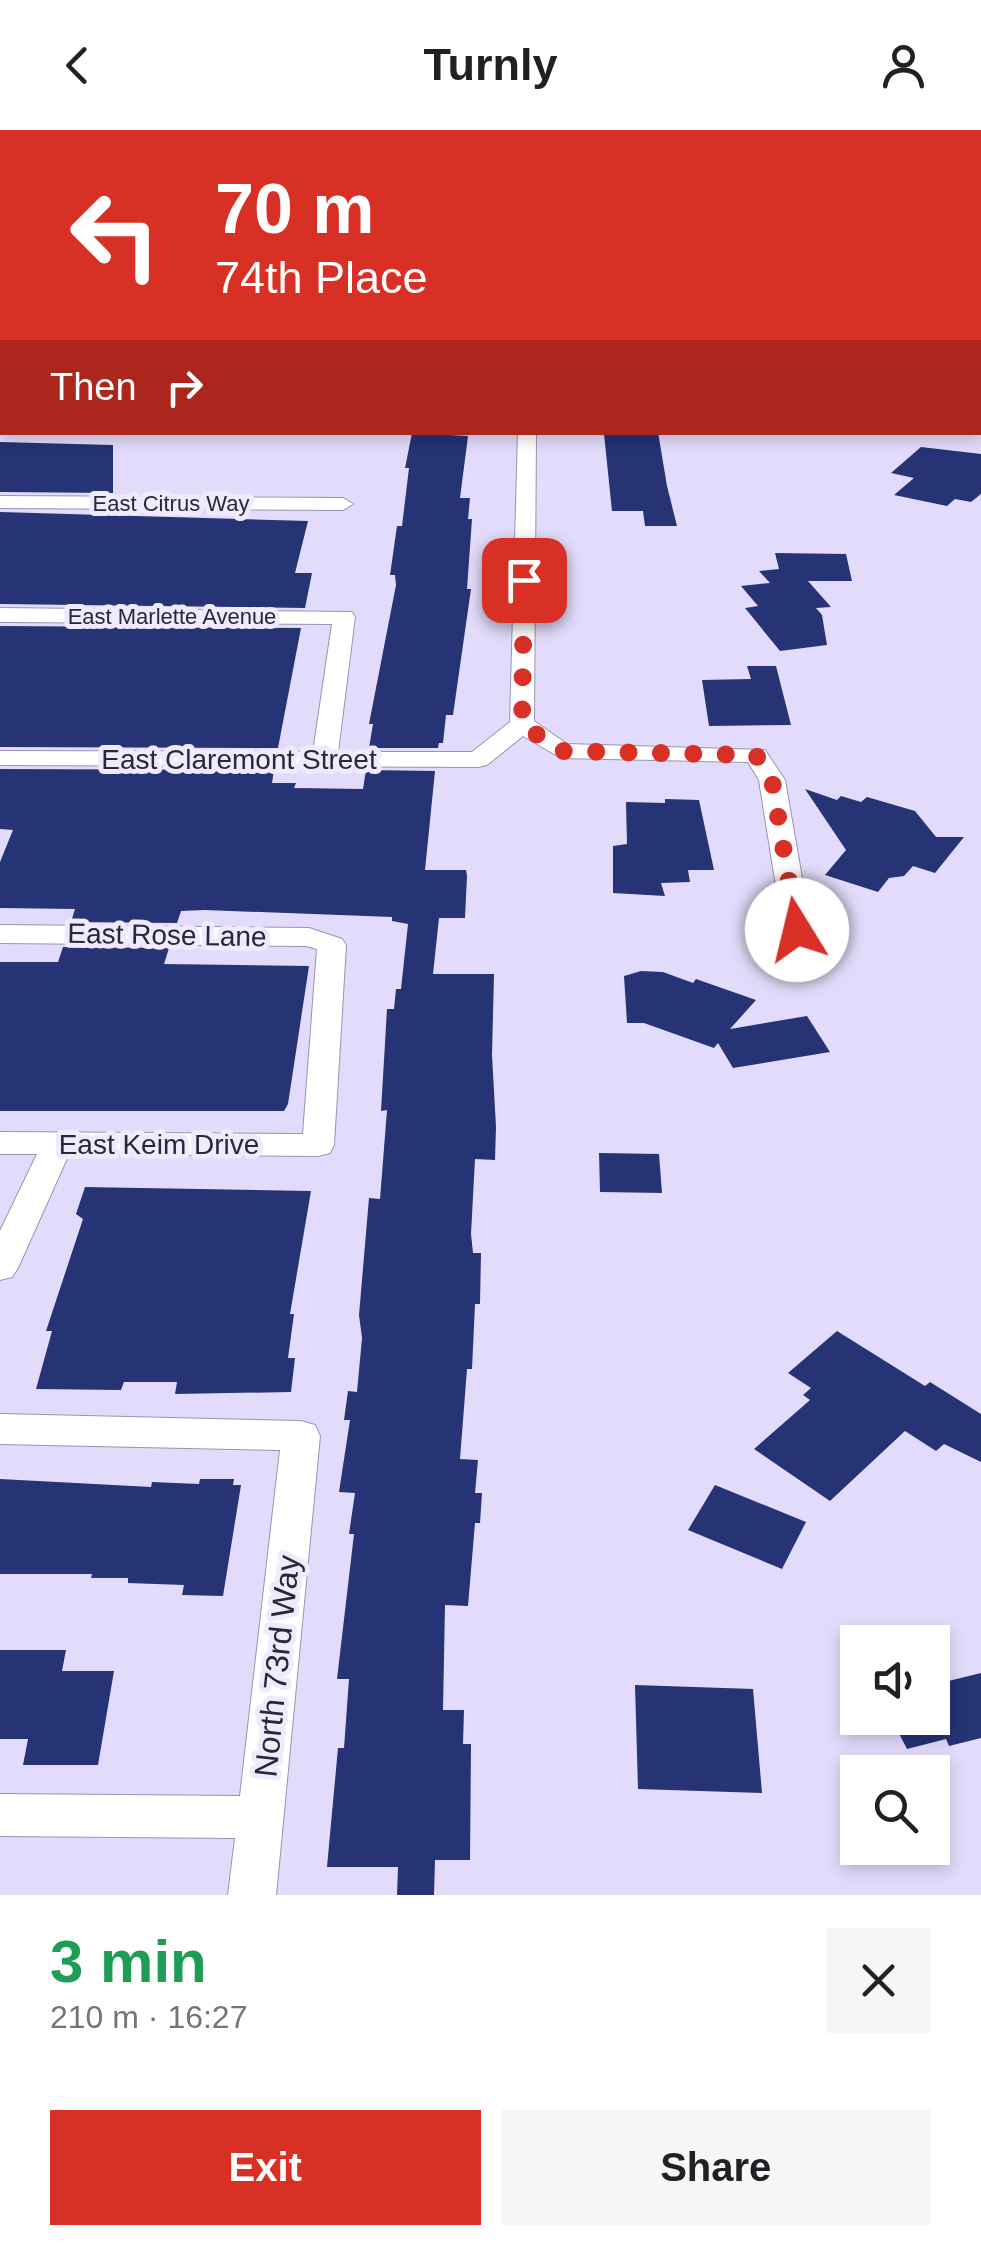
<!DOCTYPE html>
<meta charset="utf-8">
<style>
:root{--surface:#fff;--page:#f6f6f6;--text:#202124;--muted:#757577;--accent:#d93025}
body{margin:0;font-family:Arial,sans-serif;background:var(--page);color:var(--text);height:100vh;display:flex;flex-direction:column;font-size:38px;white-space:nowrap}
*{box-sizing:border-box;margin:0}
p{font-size:32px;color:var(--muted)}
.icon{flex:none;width:55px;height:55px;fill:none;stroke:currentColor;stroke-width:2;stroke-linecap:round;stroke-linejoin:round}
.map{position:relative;height:1765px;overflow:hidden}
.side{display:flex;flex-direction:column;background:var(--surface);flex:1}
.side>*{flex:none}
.top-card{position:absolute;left:0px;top:0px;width:982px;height:305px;box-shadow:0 5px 15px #0003;background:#d93025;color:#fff;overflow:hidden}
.buttons{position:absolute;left:840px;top:1495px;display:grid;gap:20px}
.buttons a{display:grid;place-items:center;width:110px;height:110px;border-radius:0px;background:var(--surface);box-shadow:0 5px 15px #0003;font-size:50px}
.pin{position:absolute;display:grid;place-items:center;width:85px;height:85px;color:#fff;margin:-42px;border-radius:20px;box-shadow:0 5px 15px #0006}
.me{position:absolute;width:110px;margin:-55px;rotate:351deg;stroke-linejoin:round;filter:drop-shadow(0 0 8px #0008)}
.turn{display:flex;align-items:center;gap:35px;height:210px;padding:0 50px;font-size:45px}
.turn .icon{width:130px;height:130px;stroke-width:2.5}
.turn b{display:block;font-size:70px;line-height:85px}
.then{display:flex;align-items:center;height:95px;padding:0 50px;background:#0003;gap:20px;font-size:38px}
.round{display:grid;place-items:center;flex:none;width:105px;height:105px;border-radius:0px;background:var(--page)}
.overview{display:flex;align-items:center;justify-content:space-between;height:170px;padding:0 50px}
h1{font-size:60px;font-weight:800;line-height:75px;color:#1e9e55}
.button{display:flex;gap:20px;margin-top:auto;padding:20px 50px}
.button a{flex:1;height:115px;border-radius:0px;background:var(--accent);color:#fff;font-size:40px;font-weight:800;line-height:115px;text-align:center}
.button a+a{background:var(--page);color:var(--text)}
header{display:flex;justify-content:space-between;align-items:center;height:130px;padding:0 50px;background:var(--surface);font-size:45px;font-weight:800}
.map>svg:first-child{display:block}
.building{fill:#263374}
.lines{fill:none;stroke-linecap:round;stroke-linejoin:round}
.service-casing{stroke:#9b93b1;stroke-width:3}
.minor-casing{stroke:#9b93b1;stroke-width:2}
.secondary-casing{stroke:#9b93b1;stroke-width:3}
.service{fill:#fff;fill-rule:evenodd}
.minor{fill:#fff;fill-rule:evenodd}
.secondary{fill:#fff;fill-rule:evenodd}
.route{stroke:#d93025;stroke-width:18;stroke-dasharray:0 32.4}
.labels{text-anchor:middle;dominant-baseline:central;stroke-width:10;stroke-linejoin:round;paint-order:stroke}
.far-street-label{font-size:22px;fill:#2b2734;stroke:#efeafe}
.street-label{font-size:28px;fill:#2b2734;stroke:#efeafe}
.near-street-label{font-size:32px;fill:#2b2734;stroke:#efeafe}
</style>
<header><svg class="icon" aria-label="back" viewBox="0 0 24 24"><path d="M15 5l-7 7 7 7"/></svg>Turnly<svg class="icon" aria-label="person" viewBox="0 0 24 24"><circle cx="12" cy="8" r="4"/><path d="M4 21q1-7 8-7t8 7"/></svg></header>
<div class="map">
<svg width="981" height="1765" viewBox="0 0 981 1765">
<rect width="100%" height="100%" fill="#e3dbfb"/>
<g class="building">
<polygon points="658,302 667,356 677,396 645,396 643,381 612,381 604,304"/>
<polygon points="412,303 468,306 460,368 470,368 468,389 472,389 467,459 471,459 453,585 446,585 443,613 439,613 438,618 369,618 373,594 369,594 396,455 395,445 390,445 397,396 402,396 409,338 405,338"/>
<polygon points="0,312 113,315 113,363 0,362"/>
<polygon points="921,317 981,324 981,364 971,372 955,369 947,376 894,365 914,348 891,343"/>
<polygon points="0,382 308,391 295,443 312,443 305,478 0,474"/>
<polygon points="775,423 846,424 852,451 808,451 831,477 816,478 822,485 827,515 780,521 745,478 758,476 741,456 770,453 759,441 779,439"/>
<polygon points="0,496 301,498 278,618 0,617"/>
<polygon points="747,536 776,536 791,595 709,596 702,550 751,549"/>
<polygon points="0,639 274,640 272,653 296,653 294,658 363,659 366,640 435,641 425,740 466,740 467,746 465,788 439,788 433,844 494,844 492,925 496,997 495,1030 475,1029 471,1104 473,1123 481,1123 480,1174 475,1174 472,1239 467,1239 460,1329 478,1330 475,1363 482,1363 480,1393 475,1393 468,1476 445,1475 443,1580 464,1580 463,1614 471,1614 470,1730 435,1730 434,1765 397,1765 398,1737 327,1737 338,1618 344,1618 349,1549 337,1549 354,1404 349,1404 355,1363 339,1362 350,1290 344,1290 348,1261 357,1262 362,1208 359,1185 369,1068 380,1069 387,980 381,981 387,879 394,879 396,859 401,859 408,794 392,791 392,787 205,780 181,781 177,793 71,792 75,779 0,778 0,732 13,700 0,699"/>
<polygon points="805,659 837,670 841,666 861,672 867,667 915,681 936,707 964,707 935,743 913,736 904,746 889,748 878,762 825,745 846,720"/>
<polygon points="665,669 699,670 714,740 688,740 690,752 661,753 665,766 613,763 613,716 627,714 626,672 665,673"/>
<polygon points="63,817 169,818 164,834 309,836 288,974 284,981 0,981 0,832 58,832"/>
<polygon points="641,841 663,842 693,853 696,849 756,870 730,899 807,886 830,922 733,938 718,913 714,918 644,893 627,893 624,846"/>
<polygon points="599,1023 659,1024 662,1063 600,1062"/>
<polygon points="85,1057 311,1061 290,1184 294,1184 288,1228 295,1228 291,1262 175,1264 177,1252 124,1252 121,1260 36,1259 52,1201 46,1201 83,1089 76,1084"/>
<polygon points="837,1201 925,1256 930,1252 981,1284 981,1332 944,1314 936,1321 905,1301 830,1371 754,1319 810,1270 803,1265 811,1258 788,1243"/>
<polygon points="0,1349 151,1357 152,1352 199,1354 200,1349 234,1349 233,1355 241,1355 223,1466 182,1465 184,1455 128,1453 128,1448 91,1448 92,1444 0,1444"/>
<polygon points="715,1355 806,1392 782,1439 688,1400"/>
<polygon points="0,1520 66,1520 62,1541 114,1541 98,1635 23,1635 28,1609 0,1609"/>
<polygon points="981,1543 981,1608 949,1616 946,1609 907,1619 891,1588 932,1588 932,1555"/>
<polygon points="635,1555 753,1559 762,1663 638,1659"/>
</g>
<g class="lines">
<g class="service-casing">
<g id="service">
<rect x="0" y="151" width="2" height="8"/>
<rect x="0" y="295" width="2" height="6"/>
</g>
</g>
<g class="minor-casing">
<g id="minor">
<rect x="265" y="0" width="12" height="2"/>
<polygon points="944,0 956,0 957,2 945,2"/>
<rect x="980" y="39" width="1" height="9"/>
<polygon points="981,80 981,90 980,90 980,80"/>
<polygon points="518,302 536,302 534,591 567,614 765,620 785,650 811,800 807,806 787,806 783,800 759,650 748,632 561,628 523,606 487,635 478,637 0,635 0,621 313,622 332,494 0,492 0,478 352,482 355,487 338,622 472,622 510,592"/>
<polygon points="0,366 343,368 353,374 343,380 0,378"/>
<polygon points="0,795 309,798 342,809 346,815 334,1015 330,1023 318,1026 69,1024 18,1138 12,1147 0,1150 0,1101 37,1024 0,1024 0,1002 303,1004 317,819 306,816 0,813"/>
<polygon points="0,1284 301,1291 315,1295 320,1306 276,1765 228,1765 235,1708 0,1706 0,1664 240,1666 280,1320 0,1314"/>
</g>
</g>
<g class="secondary-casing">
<g id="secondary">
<rect x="0" y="127" width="2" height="14"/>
<rect x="980" y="133" width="1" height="14"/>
</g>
</g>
<use href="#service" class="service"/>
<use href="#minor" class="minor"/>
<use href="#secondary" class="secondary"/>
</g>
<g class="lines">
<polyline class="route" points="524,450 522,594 560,621 756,625 772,650 797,800"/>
</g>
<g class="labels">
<g class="far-street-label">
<text x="171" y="373">East Citrus Way</text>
<text x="172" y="486">East Marlette Avenue</text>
</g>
<g class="street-label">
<text x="239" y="629">East Claremont Street</text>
<text transform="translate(167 805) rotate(1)">East Rose Lane</text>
<text x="159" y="1014">East Keim Drive</text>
</g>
<g class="near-street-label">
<text transform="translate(277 1536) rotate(-84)">North 73rd Way</text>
</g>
</g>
</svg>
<div class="buttons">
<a><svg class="icon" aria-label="sound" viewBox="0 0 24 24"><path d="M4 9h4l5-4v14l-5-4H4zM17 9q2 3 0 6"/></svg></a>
<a><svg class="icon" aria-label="search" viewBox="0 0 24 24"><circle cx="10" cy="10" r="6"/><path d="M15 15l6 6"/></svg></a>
</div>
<div class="pin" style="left:524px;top:450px;background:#d93025"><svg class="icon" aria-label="arrive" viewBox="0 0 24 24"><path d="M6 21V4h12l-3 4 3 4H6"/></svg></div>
<svg class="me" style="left:797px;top:800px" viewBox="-20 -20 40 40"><circle r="19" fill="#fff"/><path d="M0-13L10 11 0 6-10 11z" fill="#d93025"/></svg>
<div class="top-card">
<div class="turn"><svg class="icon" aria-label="left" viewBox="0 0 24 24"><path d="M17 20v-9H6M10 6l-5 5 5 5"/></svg><div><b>70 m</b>74th Place</div></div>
<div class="then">Then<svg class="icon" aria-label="right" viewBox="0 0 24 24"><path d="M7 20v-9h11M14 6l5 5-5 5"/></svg></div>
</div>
</div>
<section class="side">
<div class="overview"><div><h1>3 min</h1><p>210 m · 16:27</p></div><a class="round"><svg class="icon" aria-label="close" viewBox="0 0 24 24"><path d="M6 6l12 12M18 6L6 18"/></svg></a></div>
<div class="button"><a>Exit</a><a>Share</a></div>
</section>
